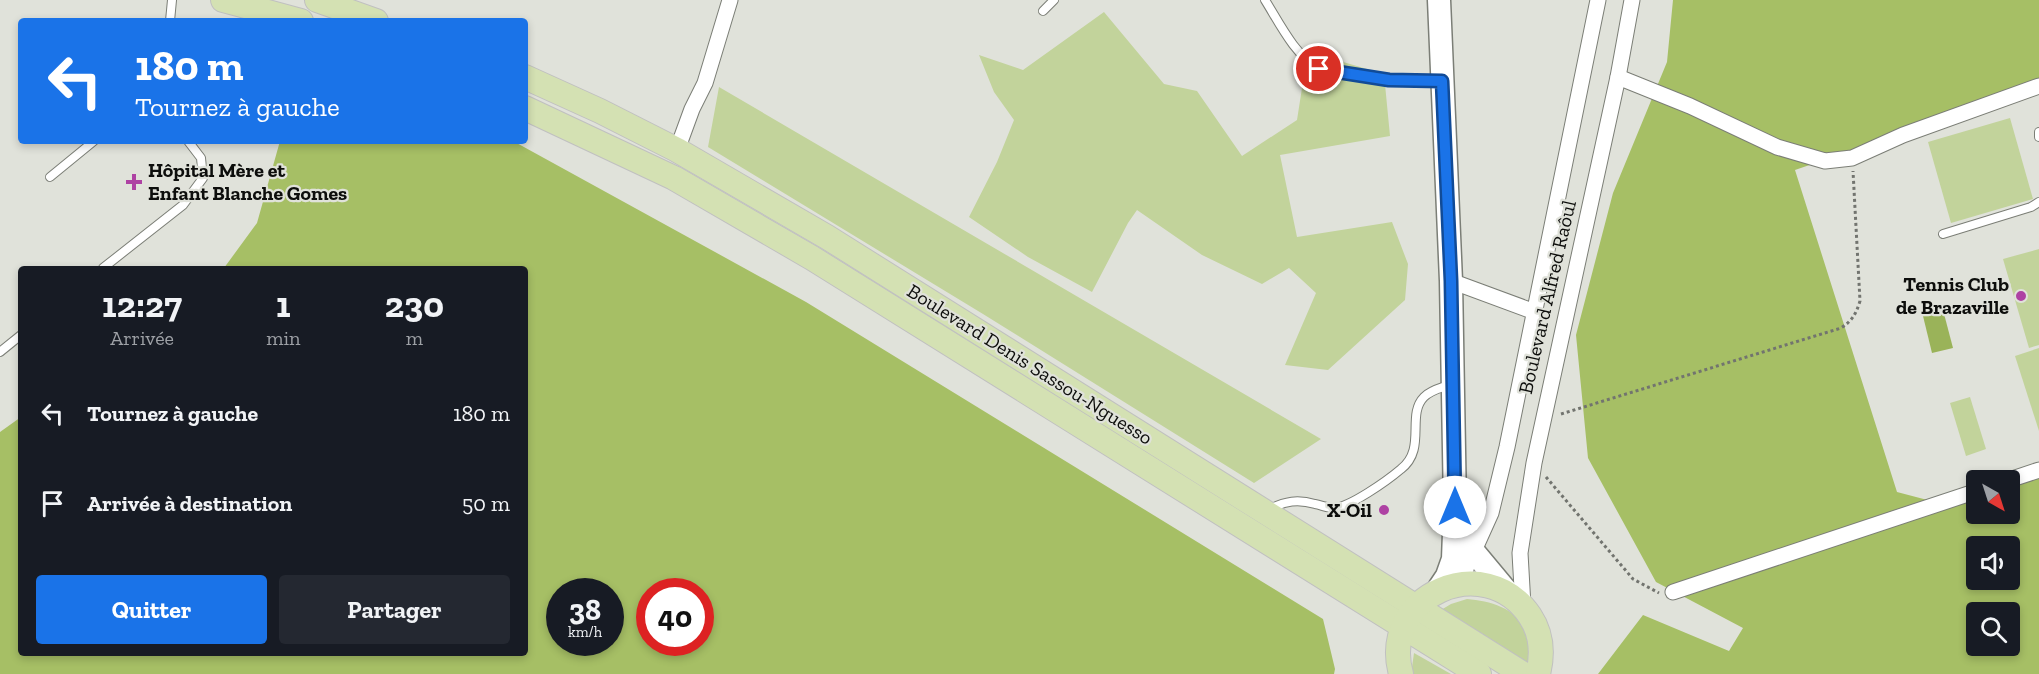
<!DOCTYPE html>
<html lang="fr">
<meta charset="utf-8">
<style>
:root{--surface:#171b24;--page:#242831;--text:#f1f3f6;--muted:#9ea1a6;--accent:#1a73e8}
body{margin:0;font-family:"Zilla Slab",serif;background:var(--page);color:var(--text);height:100vh;display:flex;flex-direction:column;font-size:22px;white-space:nowrap}
*{box-sizing:border-box;margin:0}
p{font-size:20px;color:var(--muted)}
.icon{flex:none;width:33px;height:33px;fill:none;stroke:currentColor;stroke-width:2;stroke-linecap:round;stroke-linejoin:round}
.map{position:relative;flex:1;overflow:hidden}
.panel{position:absolute;left:18px;top:266px;width:510px;height:390px;display:flex;flex-direction:column;background:var(--surface);border-radius:6px;box-shadow:0 3px 9px #0003}
.panel>*{flex:none}
.guide{position:absolute;left:18px;top:18px;width:510px;height:126px;border-radius:6px;box-shadow:0 3px 9px #0003;background:#1a73e8;color:#fff;overflow:hidden}
.needle{width:39px;rotate:141deg}
.tools{position:absolute;left:1966px;top:470px;display:grid;gap:12px}
.tools a{display:grid;place-items:center;width:54px;height:54px;border-radius:6px;background:var(--surface);box-shadow:0 3px 9px #0003;font-size:30px}
.speed{position:absolute;left:546px;top:578px;display:flex;gap:12px;font-size:30px;font-weight:700;text-align:center}
.speed>*{display:grid;place-content:center;width:78px;height:78px;border-radius:50%;background:var(--surface);box-shadow:0 3px 9px #0003;line-height:1}
.speed small{font-size:15px;font-weight:400}
.speed .limit{border:9px solid #d22;background:#fff;color:#111}
.pin{position:absolute;display:grid;place-items:center;width:51px;height:51px;color:#fff;margin:-26px;border:3px solid #fff;border-radius:50%;box-shadow:0 2px 6px #0007}
.me{position:absolute;width:66px;margin:-33px;rotate:0deg;stroke-linejoin:round;filter:drop-shadow(0 0 4px #0008)}
.turn{display:flex;align-items:center;gap:21px;height:126px;padding:0 18px;font-size:27px}
.turn .icon{width:78px;height:78px;stroke-width:2.5}
.turn b{display:block;font-size:42px;line-height:51px}
.eta{display:flex;justify-content:space-evenly;align-items:center;height:102px;text-align:center}
.eta b{font-size:36px;font-weight:700;line-height:42px}
.action{display:flex;gap:12px;margin-top:auto;padding:12px 18px}
.action a{flex:1;height:69px;border-radius:6px;background:var(--accent);color:#fff;font-size:24px;font-weight:700;line-height:69px;text-align:center}
.action a+a{background:var(--page);color:var(--text)}
ul{padding:0;list-style:none}
li{display:flex;align-items:center;gap:18px;height:90px;padding:0 18px}
li div{flex:1}
li b{display:block;font-size:22px}
li em{font-style:normal}
.map>svg:first-child{display:block}
.green{fill:#c2d39b}
.forest{fill:#a6bf65;fill-rule:evenodd}
.water{fill:#9ab359}
.lines{fill:none;stroke-linecap:round;stroke-linejoin:round}
.lane-casing{stroke:#7b7e76;stroke-width:10}
.street-casing{stroke:#7b7e76;stroke-width:17}
.secondary-casing{stroke:#7b7e76;stroke-width:25}
.primary-casing{stroke:#c0c0c0;stroke-width:26}
.path{stroke:#72746f;stroke-width:3;stroke-dasharray:3 3;stroke-linecap:butt}
.lane{stroke:#fff;stroke-width:8}
.street{stroke:#fff;stroke-width:15}
.secondary{stroke:#fff;stroke-width:22}
.primary{stroke:#d4e1b3;stroke-width:24}
.route-casing{stroke:#114b97;stroke-width:15}
.route{stroke:#1a73e8;stroke-width:10}
.poi-dot{fill:#ae42a3;stroke:#e0e2da;stroke-width:2}
.labels{text-anchor:middle;dominant-baseline:central;stroke-width:4.5;stroke-linejoin:round;paint-order:stroke}
.poi-label{font-size:20px;font-weight:bold;fill:#0d0e0c;stroke:#e0e2da;text-anchor:end}
.street-label{font-size:20px;fill:#0d0e0c;stroke:#e0e2da}
</style>
<div class="map">
<svg width="2039" height="674" viewBox="0 0 2039 674">
<rect width="100%" height="100%" fill="#e0e2da"/>
<g class="green">
<polygon points="1104,12 1164,84 1197,91 1242,156 1297,120 1305,69 1333,59 1384,74 1390,136 1280,155 1297,237 1392,222 1408,264 1405,300 1328,370 1285,365 1316,293 1289,268 1262,284 1202,255 1137,210 1128,223 1092,292 1028,257 969,217 997,162 1014,120 994,92 979,55 1023,70"/>
<polygon points="719,87 1321,439 1254,483 983,314 708,147"/>
<polygon points="2010,118 2033,199 1951,223 1928,142"/>
<polygon points="2039,249 2039,345 2029,348 2003,259"/>
<polygon points="2039,348 2039,431 2015,356"/>
<polygon points="1970,397 1986,449 1966,456 1950,403"/>
<path d="M1467 599C1494 601 1524 611 1530 641 1531 649 1530 658 1530 665L1441 610 1451 604Z"/>
<polygon points="1414,653 1451,674 1413,674 1412,667"/>
</g>
<g class="forest">
<path d="M1673 0H2039V86L1795 170 1897 492 1935 502 1977 487V513H2010V480H1998L2039 466V674H1598L1643 615 1729 651 1743 628 1656 582 1588 458 1576 335 1613 193 1667 62ZM1977 546H2010V579H1977ZM1977 612H2010V645H1977Z"/>
<path d="M280 141H513L806 302 1323 619 1335 669 1334 674H0V432L21 417V652H525V268H224L257 223ZM560 591H610V642H560ZM650 591H700V642H650Z"/>
</g>
<polygon class="water" points="1943,310 1953,348 1932,353 1923,316"/>
<g class="lines">
<g class="lane-casing">
<g id="lane">
<path d="M1265 0C1280 24 1294 54 1319 69L1390 80 1440 81"/>
<polyline points="1043,11 1054,0"/>
<polyline points="170,21 172,0"/>
<polyline points="2039,132 2039,137"/>
<polyline points="50,177 94,141"/>
<polyline points="1943,234 2031,207 2039,202"/>
<polyline points="103,268 183,205 203,178 201,158 188,141"/>
<polyline points="0,352 21,335"/>
<path d="M1270 509C1285 501 1298 499 1315 504 1321 505 1327 508 1333 508 1349 508 1388 480 1401 469 1427 449 1406 415 1424 397 1431 390 1441 388 1449 385"/>
</g>
</g>
<g class="street-casing">
<g id="street">
<polyline points="1618,77 1690,106 1777,147 1825,161 1852,158 1903,135 2039,86"/>
<polyline points="677,150 692,109 705,83 730,0"/>
<polyline points="1451,281 1535,312"/>
<polyline points="2009,480 2039,470"/>
<polyline points="1459,584 1491,513 1507,447 1598,0"/>
<polyline points="1673,592 1977,491"/>
<polyline points="1523,606 1520,553 1534,463 1618,77 1632,0"/>
</g>
</g>
<g class="secondary-casing">
<g id="secondary">
<polyline points="1458,514 1474,552 1509,594"/>
<polyline points="1437,591 1447,576 1453,559 1455,507 1451,281 1439,0"/>
</g>
</g>
<g class="primary-casing">
<g id="primary">
<polyline points="223,0 301,21"/>
<polyline points="317,0 376,21"/>
<polyline points="525,77 600,111 677,150 827,237 1523,674"/>
<polyline points="525,108 674,178 812,258 1479,674"/>
<path d="M1401 674C1379 595 1485 549 1530 616 1542 634 1543 654 1538 674"/>
</g>
</g>
<g class="path">
<path d="M1561 414 1841 328C1852 321 1856 314 1860 301L1853 171"/>
<polyline points="1546,477 1633,579 1659,593"/>
</g>
<use href="#lane" class="lane"/>
<use href="#street" class="street"/>
<use href="#secondary" class="secondary"/>
<use href="#primary" class="primary"/>
</g>
<g class="lines">
<g class="route-casing">
<polyline id="route" points="1319,69 1389,80 1442,81 1451,281 1455,507"/>
</g>
<use href="#route" class="route"/>
</g>
<g class="poi-dot">
<path d="M131 173h6v6h6v6h-6v6h-6v-6h-6v-6h6z"/>
<circle cx="2021" cy="296" r="6"/>
<circle cx="1384" cy="510" r="6"/>
</g>
<g class="labels">
<g class="poi-label">
<text x="148" y="170" text-anchor="start">Hôpital Mère et<tspan x="148" dy="23">Enfant Blanche Gomes</tspan></text>
<text x="2009" y="284">Tennis Club<tspan x="2009" dy="23">de Brazaville</tspan></text>
<text x="1372" y="510">X-Oil</text>
</g>
<g class="street-label">
<text transform="translate(1547 297) rotate(-77)">Boulevard Alfred Raôul</text>
<text transform="translate(1030 364) rotate(32)">Boulevard Denis Sassou-Nguesso</text>
</g>
</g>
</svg>
<div class="tools">
<a><svg class="needle" viewBox="-14 -14 28 28"><path d="M0-13l5 13h-10z" fill="#e53935"/><path d="M0 13l5-13h-10z" fill="#9ea1a6"/></svg></a>
<a><svg class="icon" aria-label="sound" viewBox="0 0 24 24"><path d="M4 9h4l5-4v14l-5-4H4zM17 9q2 3 0 6"/></svg></a>
<a><svg class="icon" aria-label="search" viewBox="0 0 24 24"><circle cx="10" cy="10" r="6"/><path d="M15 15l6 6"/></svg></a>
</div>
<div class="speed"><div>38<small>km/h</small></div><div class="limit">40</div></div>
<div class="pin" style="left:1319px;top:69px;background:#d93025"><svg class="icon" aria-label="arrive" viewBox="0 0 24 24"><path d="M6 21V4h12l-3 4 3 4H6"/></svg></div>
<svg class="me" style="left:1455px;top:507px" viewBox="-20 -20 40 40"><circle r="19" fill="#fff"/><path d="M0-13L10 11 0 6-10 11z" fill="#1a73e8"/></svg>
<div class="guide">
<div class="turn"><svg class="icon" aria-label="left" viewBox="0 0 24 24"><path d="M17 20v-9H6M10 6l-5 5 5 5"/></svg><div><b>180 m</b>Tournez à gauche</div></div>
</div>
<section class="panel">
<div class="eta">
<div><b>12:27</b><p>Arrivée</p></div>
<div><b>1</b><p>min</p></div>
<div><b>230</b><p>m</p></div>
</div>
<ul>
<li><svg class="icon" aria-label="left" viewBox="0 0 24 24"><path d="M17 20v-9H6M10 6l-5 5 5 5"/></svg><div><b>Tournez à gauche</b></div><em>180 m</em></li>
<li><svg class="icon" aria-label="arrive" viewBox="0 0 24 24"><path d="M6 21V4h12l-3 4 3 4H6"/></svg><div><b>Arrivée à destination</b></div><em>50 m</em></li>
</ul>
<div class="action"><a>Quitter</a><a>Partager</a></div>
</section>
</div>
